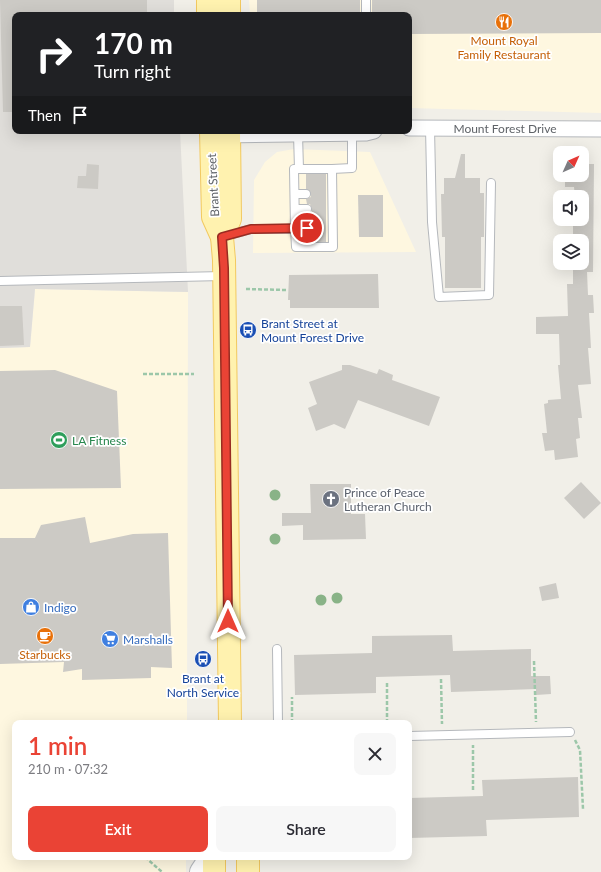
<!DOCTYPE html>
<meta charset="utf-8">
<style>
:root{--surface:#fff;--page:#f7f7f7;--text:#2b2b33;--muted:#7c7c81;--accent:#ea4335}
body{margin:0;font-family:Lato,sans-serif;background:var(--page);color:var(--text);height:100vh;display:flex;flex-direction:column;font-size:15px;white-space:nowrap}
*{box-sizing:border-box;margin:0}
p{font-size:13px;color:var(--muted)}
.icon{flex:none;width:22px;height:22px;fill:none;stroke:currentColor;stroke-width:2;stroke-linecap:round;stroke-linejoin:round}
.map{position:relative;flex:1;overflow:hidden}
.drawer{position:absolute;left:12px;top:720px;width:400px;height:140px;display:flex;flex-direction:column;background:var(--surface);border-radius:8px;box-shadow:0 4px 16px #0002}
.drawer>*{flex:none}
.banner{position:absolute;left:12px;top:12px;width:400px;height:122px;border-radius:8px;box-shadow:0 4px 16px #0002;background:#202124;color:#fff;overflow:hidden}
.needle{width:26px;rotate:45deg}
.controls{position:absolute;left:553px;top:146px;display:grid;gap:8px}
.controls a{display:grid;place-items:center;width:36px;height:36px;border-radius:8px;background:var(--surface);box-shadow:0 4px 16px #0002;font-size:20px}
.pin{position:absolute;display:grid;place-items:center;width:34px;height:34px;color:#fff;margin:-17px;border:2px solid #fff;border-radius:50%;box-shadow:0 1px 4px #0007}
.me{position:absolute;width:44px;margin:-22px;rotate:0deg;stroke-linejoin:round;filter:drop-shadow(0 0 3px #0008)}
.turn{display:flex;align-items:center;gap:14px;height:84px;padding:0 16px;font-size:18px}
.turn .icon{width:52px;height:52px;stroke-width:2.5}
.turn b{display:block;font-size:28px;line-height:34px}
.then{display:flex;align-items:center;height:38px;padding:0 16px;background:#0003;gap:8px;font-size:15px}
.round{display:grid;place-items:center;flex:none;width:42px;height:42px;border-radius:8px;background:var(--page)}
.headline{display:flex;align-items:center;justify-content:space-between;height:68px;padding:0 16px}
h1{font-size:24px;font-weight:600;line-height:30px;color:var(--accent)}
.action{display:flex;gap:8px;margin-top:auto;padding:8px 16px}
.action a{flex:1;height:46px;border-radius:8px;background:var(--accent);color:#fff;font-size:16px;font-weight:600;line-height:46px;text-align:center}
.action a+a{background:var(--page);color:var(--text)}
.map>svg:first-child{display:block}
.commercial{fill:#fef7e0}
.industrial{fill:#e0deda}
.building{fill:#cccac5}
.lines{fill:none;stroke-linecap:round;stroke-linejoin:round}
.service-casing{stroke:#b5b8bc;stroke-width:10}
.minor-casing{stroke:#b5b8bc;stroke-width:17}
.secondary-casing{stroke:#b6babf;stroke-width:24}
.primary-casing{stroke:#f2c960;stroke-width:24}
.path{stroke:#9cc7a9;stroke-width:2.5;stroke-dasharray:4 2;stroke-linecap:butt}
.service{stroke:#fff;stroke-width:8}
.minor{stroke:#fff;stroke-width:15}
.secondary{stroke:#fff;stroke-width:22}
.primary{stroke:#fff2af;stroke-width:22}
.tree{fill:#89b387}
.route-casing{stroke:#982c22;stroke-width:10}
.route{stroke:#ea4335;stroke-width:7}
.labels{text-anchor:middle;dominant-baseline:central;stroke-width:3.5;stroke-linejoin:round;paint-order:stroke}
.food-label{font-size:12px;fill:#c56008;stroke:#fff}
.street-label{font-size:12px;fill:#5f6368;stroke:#fff}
.transit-label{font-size:12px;fill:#164399;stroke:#fff;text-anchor:start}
.leisure-label{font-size:12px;fill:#27864d;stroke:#fff;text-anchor:start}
.worship-label{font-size:12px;fill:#5b616d;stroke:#fff;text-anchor:start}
.shop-label{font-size:12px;fill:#366cbe;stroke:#fff;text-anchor:start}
</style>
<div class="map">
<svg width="601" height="872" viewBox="0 0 601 872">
<rect width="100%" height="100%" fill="#f1efe8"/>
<g class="commercial">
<polygon points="249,0 601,0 601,113 409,108 409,15 250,15"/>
<polygon points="294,149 370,152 416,252 253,253 254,180 265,162 277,152"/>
<polygon points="35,289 188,292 187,723 15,723 15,857 186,857 186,872 0,872 0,348 30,347"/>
</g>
<polygon class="industrial" points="0,0 174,0 174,15 15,15 15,131 180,131 188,292 35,289 30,347 0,348"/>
<g class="building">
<polygon points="0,0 147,0 147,15 15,15 15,112 3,112"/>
<rect x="257" y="0" width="103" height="15"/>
<polygon points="372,0 601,0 601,33 409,34 409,15 372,15"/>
<polygon points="461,154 465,154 465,178 480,178 480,193 484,193 484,237 481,237 481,288 445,288 445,237 442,237 441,194 444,194 444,178 455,178"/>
<polygon points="87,164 99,165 98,189 77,188 78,176 86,176"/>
<polygon points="582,164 594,164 593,272 587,272 588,295 593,295 594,313 589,313 591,348 588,348 591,384 578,385 582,418 578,418 580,438 576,439 578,457 555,460 554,450 545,451 542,433 547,433 544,404 548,403 548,400 561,399 558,365 560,365 559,334 536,334 536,317 568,316 567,284 573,284 573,263 582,263 582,241 573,241 573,219 582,219 582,197 575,197 574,187 565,187 565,175 582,175"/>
<polygon points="306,174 326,174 326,242 307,242 307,234 310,232 312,228 311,225 307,223 307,214 312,212 312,209 310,204 307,204 306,199 311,197 311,194 306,189"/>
<polygon points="358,195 383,195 383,237 359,237"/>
<polygon points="378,274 379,308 290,308 290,300 288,300 289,275"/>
<polygon points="0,306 22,306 24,345 0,346"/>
<polygon points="342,365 350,365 377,374 379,369 393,375 392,380 440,397 429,426 358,400 345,429 334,424 316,431 308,408 317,404 309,382 342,370"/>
<polygon points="55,370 117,391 121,488 0,489 0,371"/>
<polygon points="581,482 601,503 584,519 564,498"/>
<polygon points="310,484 351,484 351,514 365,514 366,539 303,540 303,525 282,526 282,513 311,513"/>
<polygon points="85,517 90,543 133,534 168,533 172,668 151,667 151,678 82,680 82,669 63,672 64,662 0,664 0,538 35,538 41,525"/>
<polygon points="556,583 559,598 542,601 539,587"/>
<polygon points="452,635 453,651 531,649 531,676 550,676 551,694 536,695 536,689 451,692 450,675 376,677 376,693 295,695 294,655 372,653 372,636"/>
<polygon points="578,777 579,817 486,820 487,836 409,838 409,798 483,796 482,780"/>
</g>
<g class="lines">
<g class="service-casing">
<g id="service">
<polyline points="366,0 366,15"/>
<polyline points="430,128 432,222 439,297 489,295 491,183"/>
<polyline points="298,134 299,169"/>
<polyline points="332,169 352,168 352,134"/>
<polyline points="295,194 306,194"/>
<polyline points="295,209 307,209"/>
<polyline points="226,236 251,229 295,229 294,169 332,169 333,247 296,247 295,229 307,228"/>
<polyline points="0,281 223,276"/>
<polyline points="277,649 278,723"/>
<polyline points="409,736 570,732"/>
</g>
</g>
<g class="minor-casing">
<g id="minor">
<polyline points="409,128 601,129"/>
<polyline points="220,135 366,133 374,131"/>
</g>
</g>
<g class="secondary-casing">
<polyline id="secondary" points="201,872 211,857"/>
</g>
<g class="primary-casing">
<g id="primary">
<polyline points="208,0 208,15"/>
<polyline points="229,0 229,15"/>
<polyline points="211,131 213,217 222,237 224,260 230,723"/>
<polyline points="222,237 230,219 229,131"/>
<polyline points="214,857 214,872"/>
<polyline points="248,872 248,857"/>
</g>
</g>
<g class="path">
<polyline points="246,289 286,290"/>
<polyline points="143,374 194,374"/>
<polyline points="534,661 536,722"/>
<polyline points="441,679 442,724"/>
<polyline points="292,723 292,697"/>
<polyline points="387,723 387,681"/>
<polyline points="575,740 580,750 583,809"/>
<polyline points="473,790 473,745"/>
<polyline points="145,857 162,872"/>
</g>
<use href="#service" class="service"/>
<use href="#minor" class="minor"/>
<use href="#secondary" class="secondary"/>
<use href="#primary" class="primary"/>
</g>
<g class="tree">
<circle cx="275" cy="495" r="5.5"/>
<circle cx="275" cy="539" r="5.5"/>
<circle cx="337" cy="598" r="5.5"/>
<circle cx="321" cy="600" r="5.5"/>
</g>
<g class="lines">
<g class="route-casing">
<polyline id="route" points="228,621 224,268 222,237 251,229 307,228"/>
</g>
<use href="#route" class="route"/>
</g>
<defs>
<g id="restaurant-disc" transform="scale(0.9)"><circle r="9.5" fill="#e8710a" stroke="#fff"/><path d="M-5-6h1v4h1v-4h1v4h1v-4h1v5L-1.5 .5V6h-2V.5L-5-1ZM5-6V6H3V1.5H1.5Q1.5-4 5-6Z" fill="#fff"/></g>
<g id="bus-disc" transform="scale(0.9)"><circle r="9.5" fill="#1a4fb4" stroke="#fff"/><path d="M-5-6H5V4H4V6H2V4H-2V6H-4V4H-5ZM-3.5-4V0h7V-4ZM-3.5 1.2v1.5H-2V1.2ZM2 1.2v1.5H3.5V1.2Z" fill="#fff"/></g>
<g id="stadium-disc" transform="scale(0.9)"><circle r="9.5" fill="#2e9e5b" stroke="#fff"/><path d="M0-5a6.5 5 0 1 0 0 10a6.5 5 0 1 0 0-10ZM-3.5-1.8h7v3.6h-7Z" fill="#fff"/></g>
<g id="church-disc" transform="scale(0.9)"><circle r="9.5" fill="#6b7280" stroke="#fff"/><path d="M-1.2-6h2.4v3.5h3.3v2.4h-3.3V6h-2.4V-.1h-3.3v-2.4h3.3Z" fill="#fff"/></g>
<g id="shop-disc" transform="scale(0.9)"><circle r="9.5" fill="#3f7fe0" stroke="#fff"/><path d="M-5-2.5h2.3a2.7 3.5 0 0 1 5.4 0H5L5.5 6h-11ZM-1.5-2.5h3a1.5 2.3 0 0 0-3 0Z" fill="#fff"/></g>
<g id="cafe-disc" transform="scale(0.9)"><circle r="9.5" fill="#e8710a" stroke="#fff"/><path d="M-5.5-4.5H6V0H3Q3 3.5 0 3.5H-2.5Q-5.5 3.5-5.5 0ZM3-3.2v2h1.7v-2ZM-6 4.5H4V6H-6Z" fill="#fff"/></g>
<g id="supermarket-disc" transform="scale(0.9)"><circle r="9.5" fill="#3f7fe0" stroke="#fff"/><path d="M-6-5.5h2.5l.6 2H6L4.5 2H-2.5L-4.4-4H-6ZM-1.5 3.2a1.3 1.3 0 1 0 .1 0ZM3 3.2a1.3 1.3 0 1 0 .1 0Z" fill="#fff"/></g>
</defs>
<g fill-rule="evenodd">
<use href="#restaurant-disc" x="504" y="22"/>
<use href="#bus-disc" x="248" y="330"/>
<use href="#stadium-disc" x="59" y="440"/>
<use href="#church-disc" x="331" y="499"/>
<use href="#shop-disc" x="31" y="607"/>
<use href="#cafe-disc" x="45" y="636"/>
<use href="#supermarket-disc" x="110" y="639"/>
<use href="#bus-disc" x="203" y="659"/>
</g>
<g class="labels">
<g class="food-label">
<text x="504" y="40">Mount Royal<tspan x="504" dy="14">Family Restaurant</tspan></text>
<text x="45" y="654">Starbucks</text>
</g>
<g class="street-label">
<text x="505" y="128">Mount Forest Drive</text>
<text transform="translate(213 185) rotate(-93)">Brant Street</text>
</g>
<g class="transit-label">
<text x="261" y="323">Brant Street at<tspan x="261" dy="14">Mount Forest Drive</tspan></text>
<text x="203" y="678" text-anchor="middle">Brant at<tspan x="203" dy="14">North Service</tspan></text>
</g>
<g class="leisure-label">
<text x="72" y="440">LA Fitness</text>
</g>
<g class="worship-label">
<text x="344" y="492">Prince of Peace<tspan x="344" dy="14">Lutheran Church</tspan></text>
</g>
<g class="shop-label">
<text x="44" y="607">Indigo</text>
<text x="123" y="639">Marshalls</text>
</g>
</g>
</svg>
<div class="controls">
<a><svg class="needle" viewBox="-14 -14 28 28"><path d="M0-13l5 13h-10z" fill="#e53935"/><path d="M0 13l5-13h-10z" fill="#7c7c81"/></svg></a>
<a><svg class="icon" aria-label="sound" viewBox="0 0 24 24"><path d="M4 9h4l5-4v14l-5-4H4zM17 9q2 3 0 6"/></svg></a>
<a><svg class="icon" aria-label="layers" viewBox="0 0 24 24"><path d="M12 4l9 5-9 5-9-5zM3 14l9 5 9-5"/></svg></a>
</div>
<div class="pin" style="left:307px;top:228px;background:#d93025"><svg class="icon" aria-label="arrive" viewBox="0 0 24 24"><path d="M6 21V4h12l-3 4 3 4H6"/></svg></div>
<svg class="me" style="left:228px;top:621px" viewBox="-20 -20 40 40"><path d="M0-17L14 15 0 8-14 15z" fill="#ea4335" stroke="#fff" stroke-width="4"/></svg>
<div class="banner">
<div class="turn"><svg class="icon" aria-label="right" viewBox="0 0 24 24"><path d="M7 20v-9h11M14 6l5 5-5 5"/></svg><div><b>170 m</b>Turn right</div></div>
<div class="then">Then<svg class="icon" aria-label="arrive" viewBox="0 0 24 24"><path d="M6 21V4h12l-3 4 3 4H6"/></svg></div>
</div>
<section class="drawer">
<div class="headline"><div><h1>1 min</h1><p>210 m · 07:32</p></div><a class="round"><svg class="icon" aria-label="close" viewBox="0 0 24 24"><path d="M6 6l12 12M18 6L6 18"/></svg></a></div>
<div class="action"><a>Exit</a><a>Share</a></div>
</section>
</div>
